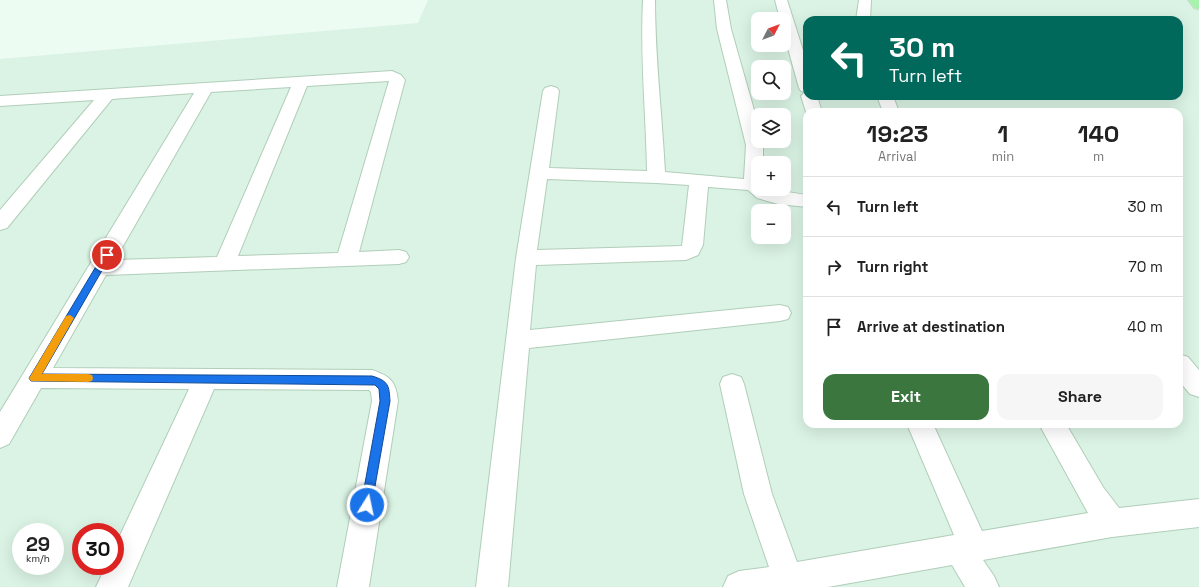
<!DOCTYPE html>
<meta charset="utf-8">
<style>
:root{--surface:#fff;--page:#f6f6f6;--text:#222;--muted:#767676;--line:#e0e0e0;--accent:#3b763e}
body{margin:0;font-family:"Space Grotesk",sans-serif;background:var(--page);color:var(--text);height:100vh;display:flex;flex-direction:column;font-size:15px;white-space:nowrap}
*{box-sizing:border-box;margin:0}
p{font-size:13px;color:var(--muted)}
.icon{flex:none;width:22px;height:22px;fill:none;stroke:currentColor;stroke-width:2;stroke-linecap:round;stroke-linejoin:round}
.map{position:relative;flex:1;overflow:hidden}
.panel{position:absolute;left:803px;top:108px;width:380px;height:320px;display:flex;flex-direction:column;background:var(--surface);border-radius:12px;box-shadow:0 4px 16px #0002}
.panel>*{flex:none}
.guide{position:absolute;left:803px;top:16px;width:380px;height:84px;border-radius:12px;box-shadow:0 4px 16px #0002;background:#00695c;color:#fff;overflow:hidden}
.needle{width:26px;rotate:48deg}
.fabs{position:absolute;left:751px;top:12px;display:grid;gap:8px}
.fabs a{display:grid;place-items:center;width:40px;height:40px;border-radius:8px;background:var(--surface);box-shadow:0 4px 16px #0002;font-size:20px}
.speed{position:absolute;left:12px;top:523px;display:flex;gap:8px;font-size:20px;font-weight:700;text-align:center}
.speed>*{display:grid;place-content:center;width:52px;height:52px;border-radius:50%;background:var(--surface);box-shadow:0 4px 16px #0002;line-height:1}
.speed small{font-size:10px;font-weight:400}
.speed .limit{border:6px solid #d22;background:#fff;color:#111}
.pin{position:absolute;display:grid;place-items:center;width:34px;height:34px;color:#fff;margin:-17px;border:2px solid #fff;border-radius:50%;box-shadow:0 1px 4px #0007}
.me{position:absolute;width:44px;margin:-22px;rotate:10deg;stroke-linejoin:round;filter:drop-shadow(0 0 3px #0008)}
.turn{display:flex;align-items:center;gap:14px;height:84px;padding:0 20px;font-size:18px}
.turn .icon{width:52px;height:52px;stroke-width:2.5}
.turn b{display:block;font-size:28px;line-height:34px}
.eta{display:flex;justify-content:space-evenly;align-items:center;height:68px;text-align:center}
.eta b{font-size:24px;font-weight:600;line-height:28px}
.button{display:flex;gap:8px;margin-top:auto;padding:8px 20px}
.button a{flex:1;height:46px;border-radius:12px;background:var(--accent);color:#fff;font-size:16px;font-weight:600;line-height:46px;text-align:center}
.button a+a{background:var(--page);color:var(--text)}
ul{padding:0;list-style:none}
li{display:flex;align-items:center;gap:12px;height:60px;padding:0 20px;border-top:1px solid var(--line)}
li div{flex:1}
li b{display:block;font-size:15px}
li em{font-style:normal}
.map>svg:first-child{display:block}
.residential{fill:#daf3e4;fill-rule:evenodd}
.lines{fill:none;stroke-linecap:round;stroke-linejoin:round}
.minor-casing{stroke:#b1ceb9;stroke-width:2}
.highway-casing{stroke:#ced9d0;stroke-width:2}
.minor{fill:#fff;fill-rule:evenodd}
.highway{fill:#a7f2ad;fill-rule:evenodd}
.route{fill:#1a73e8;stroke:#114b97}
.slow{fill:#f59e0b}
</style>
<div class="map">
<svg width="1199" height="587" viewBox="0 0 1199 587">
<rect width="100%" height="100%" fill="#ecfcf3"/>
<path class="residential" d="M428 0H1199V587H0V59L418 23ZM758 19H784V45H758ZM807 20H1179V96H807ZM758 67H784V93H758ZM807 112H1179V424H807ZM758 115H784V141H758ZM758 163H784V189H758ZM758 211H784V237H758ZM21 532H55V566H21ZM81 532H115V566H81Z"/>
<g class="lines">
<g class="minor-casing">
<g id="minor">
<path d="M643 0H655C655 57 662 115 665 172L744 179 746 145 717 29 714 0H726L731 29 758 124V141H763V163H758V189C774 189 791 193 807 195V207L778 204 757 198 748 190 708 187 703 245 698 255 686 260 536 265 530 330 780 305 788 307 791 313 788 319 780 321 529 348 508 587H476L516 258 543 91 545 88 551 86 557 88 559 91 549 168 647 171C646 114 640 57 643 0ZM547 179 656 183 689 185 682 246 537 250Z"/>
<polygon points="775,0 787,0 807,63 807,96 817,96 822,112 807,112 807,114 806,112 801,96 805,92 801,91 799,88 784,34 784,19 780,19"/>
<polygon points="859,0 871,0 870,20 856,20"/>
<path d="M392 71 401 75 405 80 359 252 399 250 406 252 409 257 406 262 399 264 106 275 53 368 372 370C390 376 396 381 398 401L369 587H337L372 401 371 392 369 390 214 389 128 587H96L106 566H115V546L189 389 41 388 9 444 0 448V412L194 93 112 99 7 228 0 230V210L94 100 0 106V96ZM389 81 338 253 238 256 307 86ZM291 87 217 257 115 260 211 92Z"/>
<polygon points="877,96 893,96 899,112 883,112"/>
<polygon points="1179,354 1188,357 1199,370 1199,397 1190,394 1179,381"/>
<polygon points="732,374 741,377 744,384 772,494 797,562 954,535 907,424 933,424 982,531 1088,513 1039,424 1066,424 1103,487 1119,508 1199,499 1199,527 1112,537 983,560 994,576 999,587 965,587 952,565 828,587 723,587 728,576 739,571 769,567 744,494 720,384 723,377"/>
</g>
</g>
<g class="highway-casing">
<polygon id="highway" points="1188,0 1199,0 1199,9 1194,8"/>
</g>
<use href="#minor" class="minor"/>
<use href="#highway" class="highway"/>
</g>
<path class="route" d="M107 252 111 255 42 374 372 376C389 381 389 386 390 401L371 509 367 510 363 509 361 505 380 401 379 389 375 385 31 381 29 378 31 375 104 253Z"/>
<polygon class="slow" points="70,315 74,318 42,374 88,374 92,375 93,378 92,381 88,382 31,381 29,378 31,375 66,316"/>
</svg>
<div class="fabs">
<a><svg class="needle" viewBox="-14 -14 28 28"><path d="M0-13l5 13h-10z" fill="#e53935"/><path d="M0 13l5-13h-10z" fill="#767676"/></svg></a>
<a><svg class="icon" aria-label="search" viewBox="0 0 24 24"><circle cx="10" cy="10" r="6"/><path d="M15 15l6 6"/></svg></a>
<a><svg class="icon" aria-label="layers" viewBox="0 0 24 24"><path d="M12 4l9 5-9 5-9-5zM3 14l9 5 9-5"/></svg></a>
<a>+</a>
<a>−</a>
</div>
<div class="speed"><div>29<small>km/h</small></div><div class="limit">30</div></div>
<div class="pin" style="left:107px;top:255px;background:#d93025"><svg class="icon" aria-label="arrive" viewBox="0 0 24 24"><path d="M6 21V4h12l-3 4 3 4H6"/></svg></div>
<svg class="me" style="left:367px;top:505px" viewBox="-20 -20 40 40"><circle r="17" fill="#1a73e8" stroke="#fff" stroke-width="3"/><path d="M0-11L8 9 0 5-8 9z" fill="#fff"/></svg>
<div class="guide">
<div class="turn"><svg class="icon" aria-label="left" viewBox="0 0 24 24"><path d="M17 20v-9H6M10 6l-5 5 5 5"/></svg><div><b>30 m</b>Turn left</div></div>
</div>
<section class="panel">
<div class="eta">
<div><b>19:23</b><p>Arrival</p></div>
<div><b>1</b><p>min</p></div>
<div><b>140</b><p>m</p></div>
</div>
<ul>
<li><svg class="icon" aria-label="left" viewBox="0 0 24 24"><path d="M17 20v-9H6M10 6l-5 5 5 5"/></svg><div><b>Turn left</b></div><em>30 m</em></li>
<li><svg class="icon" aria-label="right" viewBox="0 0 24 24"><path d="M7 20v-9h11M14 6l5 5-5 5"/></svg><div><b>Turn right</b></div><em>70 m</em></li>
<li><svg class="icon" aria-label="arrive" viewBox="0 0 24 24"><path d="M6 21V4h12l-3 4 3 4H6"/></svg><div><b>Arrive at destination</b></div><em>40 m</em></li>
</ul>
<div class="button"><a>Exit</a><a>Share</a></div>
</section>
</div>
